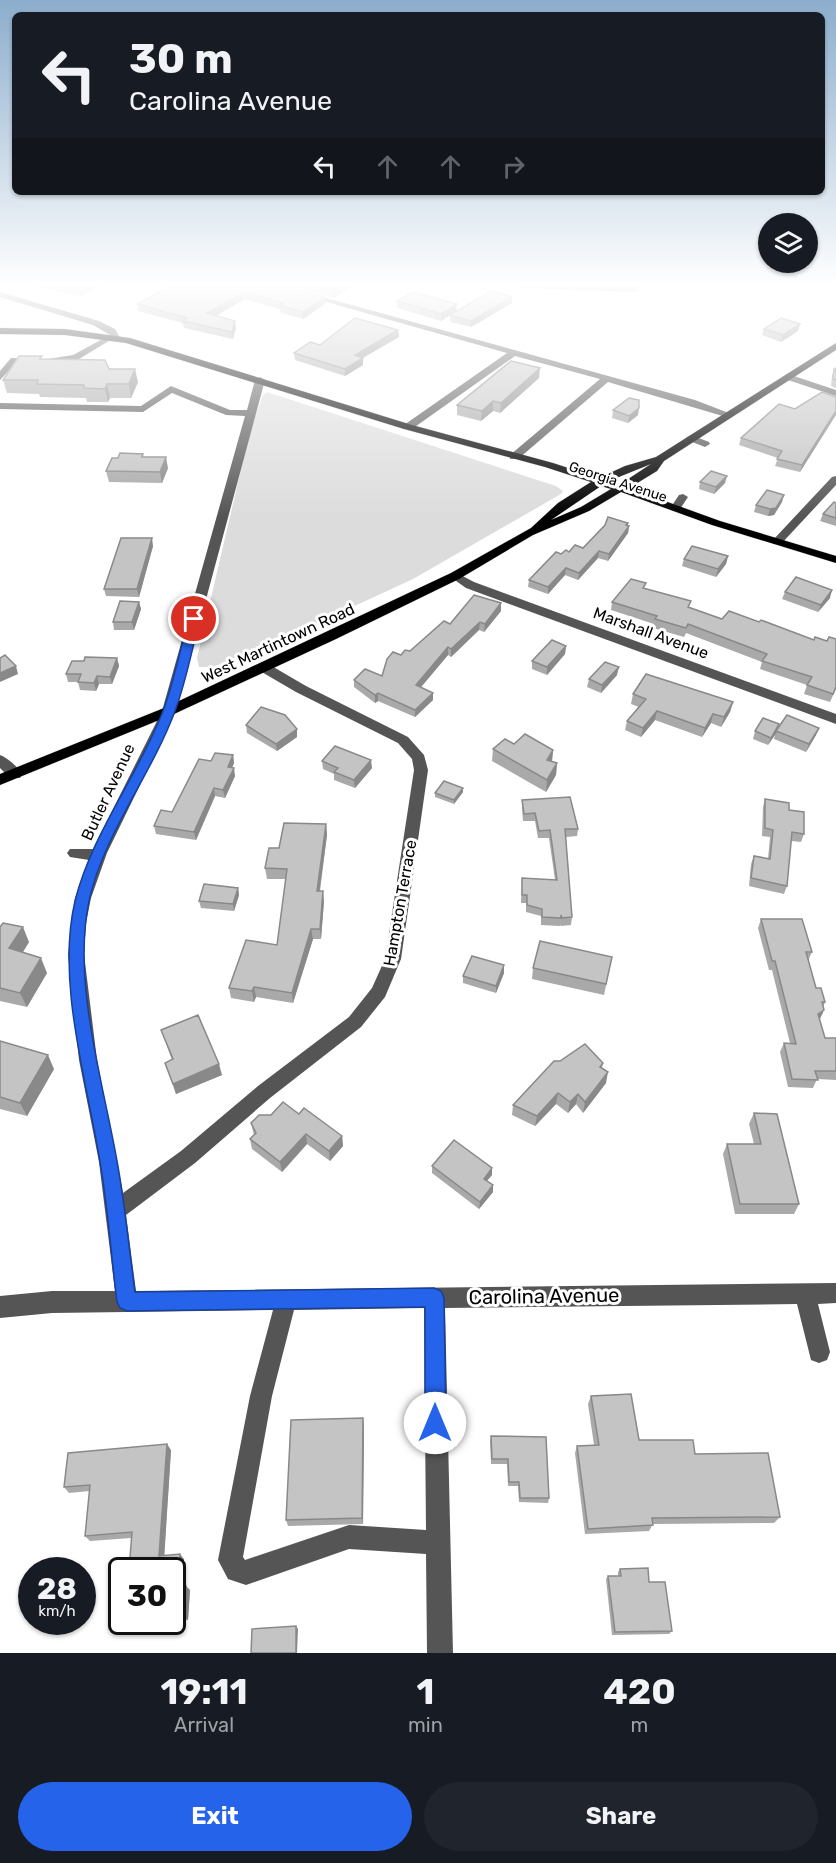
<!DOCTYPE html>
<style>
:root{--surface:#171b24;--page:#20242c;--text:#f1f3f6;--muted:#9ea1a6;--accent:#2563eb}
body{margin:0;font-family:Rubik,sans-serif;background:var(--page);color:var(--text);height:100vh;display:flex;flex-direction:column;font-size:22px;white-space:nowrap}
*{box-sizing:border-box;margin:0}
p{font-size:20px;color:var(--muted)}
.icon{flex:none;width:33px;height:33px;fill:none;stroke:currentColor;stroke-width:2;stroke-linecap:round;stroke-linejoin:round}
.map{position:relative;height:1653px;overflow:hidden}
.sheet{display:flex;flex-direction:column;background:var(--surface);flex:1}
.sheet>*{flex:none}
.banner{position:absolute;left:12px;top:12px;width:813px;height:183px;border-radius:9px;box-shadow:0 2px 4px #0004;background:#171b24;color:var(--text);overflow:hidden}
.buttons{position:absolute;left:758px;top:213px;display:grid;gap:12px}
.buttons a{display:grid;place-items:center;width:60px;height:60px;border-radius:50%;background:var(--surface);box-shadow:0 2px 4px #0004;font-size:30px}
.speed{position:absolute;left:18px;top:1557px;display:flex;gap:12px;font-size:30px;font-weight:700;text-align:center}
.speed>*{display:grid;place-content:center;width:78px;height:78px;border-radius:50%;background:var(--surface);box-shadow:0 2px 4px #0004;line-height:1}
.speed small{font-size:15px;font-weight:400}
.speed .limit{border:3px solid #111;border-radius:9px;background:#fff;color:#111}
.pin{position:absolute;display:grid;place-items:center;width:51px;height:51px;color:#fff;margin:-26px;border:3px solid #fff;border-radius:50%;box-shadow:0 2px 6px #0007}
.me{position:absolute;width:66px;margin:-33px;rotate:0deg;stroke-linejoin:round;filter:drop-shadow(0 0 4px #0008)}
.turn{display:flex;align-items:center;gap:21px;height:126px;padding:0 18px;font-size:27px}
.turn .icon{width:78px;height:78px;stroke-width:2.5}
.turn b{display:block;font-size:42px;line-height:51px}
.lanes{display:flex;align-items:center;height:57px;padding:0 18px;background:#0003;justify-content:center;gap:30px;direction:ltr}
.lanes .off{opacity:.35}
.eta{display:flex;justify-content:space-evenly;align-items:center;height:102px;text-align:center}
.eta b{font-size:36px;font-weight:700;line-height:42px}
.action{display:flex;gap:12px;margin-top:auto;padding:12px 18px}
.action a{flex:1;height:69px;border-radius:36px;background:var(--accent);color:#fff;font-size:24px;font-weight:700;line-height:69px;text-align:center}
.action a+a{background:var(--page);color:var(--text)}
.map>svg:first-child{display:block}
.green{fill:#dcdcdc}
.lines{fill:none;stroke-linecap:round;stroke-linejoin:round}
.major-casing{stroke:#dbdbdb;stroke-width:1}
.minor{fill:#555;fill-rule:evenodd}
.major{fill:#000;fill-rule:evenodd}
.wall{fill:#a9a9a9}
.shaded-wall{fill:#898989}
.building{fill:#c4c4c4;stroke:#898989;stroke-width:1.5}
.route{fill:#2563eb;stroke:#184099;stroke-width:1.5}
.labels{text-anchor:middle;dominant-baseline:central;stroke-width:6;stroke-linejoin:round;paint-order:stroke}
.far-street-label{font-size:14px;fill:#000;stroke:#fff}
.street-label{font-size:16px;fill:#000;stroke:#fff}
.near-street-label{font-size:20px;fill:#000;stroke:#fff}
</style>
<div class="map">
<svg width="836" height="1653" viewBox="0 0 836 1653">
<rect width="100%" height="100%" fill="#fff"/>
<polygon class="green" points="267,392 556,486 563,491 561,494 413,579 268,646 213,667 199,667 197,658 250,431 263,395"/>
<g class="lines">
<g class="major-casing">
<path id="major" d="M0 328 65 329 130 338 412 425 553 463 599 478 625 466 656 457 836 343V350L664 461 657 471 629 488 720 521 836 556V563L712 525 621 492 589 511 533 535 459 579 336 639 174 714 0 785V774L164 708 451 573 531 528 558 503 591 482 545 467 404 429 126 343 65 335 0 334ZM651 464 619 485 609 481ZM601 486 611 489 581 507 551 520Z"/>
</g>
<g class="minor">
<polygon points="270,286 283,286 695,400 734,415 726,417 608,382 518,459 510,459 510,455 600,379 515,356 412,429 404,429 404,425 507,353"/>
<polygon points="522,286 638,286 638,290 634,292 526,288"/>
<polygon points="0,292 99,321 115,329 120,338 116,341 112,339 79,359 48,365 16,363 0,380 0,371 11,358 48,359 73,355 110,335 93,325 0,297"/>
<polygon points="788,374 836,390 836,396 785,379 785,375"/>
<path d="M260 377 265 380 176 711 107 853 91 898 86 923 84 954 97 1060 123 1193 181 1151 258 1086 349 1017 372 988 385 959 414 770 412 759 398 743 296 692 260 671 259 668 260 665H270L306 686 408 737 424 755 428 770 401 959 385 997 361 1027 270 1098 195 1163 126 1215 136 1291 836 1283V1303L818 1304 830 1352 827 1360 819 1363 811 1360 797 1304 445 1308 453 1653H427L426 1554 349 1549 246 1585 228 1579 218 1560 250 1396 273 1310 52 1313 0 1318V1296L52 1291H115L99 1162 79 1060 68 954 75 898 89 860 70 857 67 853 70 849H93L162 711 245 416 226 415 172 393 143 412 0 409V403L141 406 171 386 230 410H247L255 380ZM424 1308 426 1530 349 1525 245 1560 243 1557 272 1396 294 1310Z"/>
<polygon points="691,435 709,442 710,444 705,447 687,440 686,438"/>
<polygon points="836,476 836,485 781,544 773,544 773,540 832,477"/>
<polygon points="683,494 688,497 680,509 672,509 671,507 679,495"/>
<polygon points="455,572 474,582 836,714 836,724 466,588 449,576"/>
<path d="M0 755C8 758 18 767 22 774L20 778H10L0 768Z"/>
</g>
<use href="#major" class="major"/>
</g>
<g class="wall">
<polygon points="32,286 99,286 81,296"/>
<polygon points="285,286 325,304 303,319 280,312 280,309 245,299 216,316 236,328 233,339 184,328 183,323 138,311 137,304"/>
<polygon points="291,286 351,286 334,298"/>
<polygon points="397,301 457,304 456,311 441,321 397,308"/>
<polygon points="512,303 471,327 450,322 450,315"/>
<polygon points="800,324 798,331 781,342 762,335 764,329"/>
<polygon points="398,330 399,337 363,358 363,365 345,376 295,360 294,353 320,345"/>
<polygon points="43,359 109,369 138,382 131,398 110,398 108,402 87,402 86,398 40,397 39,394 7,393 3,380"/>
<polygon points="836,368 836,388 831,386 832,376 834,369"/>
<polygon points="539,378 500,413 493,411 481,421 457,415 457,405"/>
<polygon points="795,409 835,415 800,472 775,466 778,458 739,445 741,438"/>
<polygon points="613,410 638,415 628,423 612,418"/>
<polygon points="144,457 168,468 162,483 109,482 106,471"/>
<polygon points="700,482 725,483 714,494 699,489"/>
<polygon points="782,502 774,515 768,516 754,512 756,505"/>
<polygon points="836,503 836,526 820,521 823,514"/>
<polygon points="628,523 627,526 629,526 628,533 608,561 598,558 578,580 565,575 548,594 528,587 529,580 561,554 583,548"/>
<polygon points="153,546 139,597 106,596 104,589"/>
<polygon points="728,556 726,564 716,577 682,566 684,559"/>
<polygon points="645,588 689,607 836,689 830,702 804,694 807,685 760,669 762,662 686,633 684,637 653,628 654,624 611,610 612,602"/>
<polygon points="785,592 830,598 818,612 782,599"/>
<polygon points="139,602 141,609 134,630 114,630 113,622"/>
<polygon points="501,603 501,611 484,632 479,630 451,657 448,655 421,687 433,693 433,700 415,717 378,701 375,703 354,687 354,680 382,676 401,655 410,651 450,624"/>
<polygon points="566,646 565,654 547,675 532,669 532,661"/>
<polygon points="117,658 119,666 112,684 99,684 96,691 80,690 78,682 68,682 66,674 84,661"/>
<polygon points="617,675 601,693 587,687 589,679"/>
<polygon points="633,694 733,702 730,712 721,727 711,723 702,737 655,720 641,737 625,730 627,721 639,707 631,704"/>
<polygon points="779,724 778,729 819,728 816,735 806,752 774,739 775,735 768,745 753,739 755,731"/>
<polygon points="246,725 297,737 277,751 247,733"/>
<polygon points="514,744 553,750 552,761 557,763 556,775 546,792 492,761 493,749"/>
<polygon points="233,755 234,763 232,768 235,776 225,798 215,796 196,840 156,834 154,826 172,812 211,761"/>
<polygon points="322,761 372,768 355,788 334,780 334,774 323,769"/>
<polygon points="463,792 454,804 435,797 435,793"/>
<polygon points="765,799 789,810 804,834 801,842 791,841 787,886 784,894 749,886 751,864 754,856 768,859 770,837 762,836 763,807"/>
<polygon points="522,800 578,829 577,836 566,837 572,917 571,925 561,926 561,925 560,926 541,925 541,916 526,912 526,903 521,903 522,878 555,880 549,838 538,838 535,821 523,821 522,808"/>
<polygon points="326,824 327,835 320,891 324,901 321,939 313,939 293,1003 256,997 254,1002 231,998 229,988 277,945 286,879 267,879 265,868 279,848"/>
<polygon points="238,888 239,895 234,911 201,908 199,901"/>
<polygon points="761,919 812,952 808,961 816,988 825,1002 819,1019 825,1038 836,1038 836,1080 817,1079 813,1088 788,1087 780,1052 784,1043 790,1043 772,970 769,970 758,928"/>
<polygon points="0,927 29,942 23,952 47,973 27,1007 0,1001"/>
<polygon points="612,957 604,995 532,979 533,968"/>
<polygon points="504,973 496,993 463,983 463,976"/>
<polygon points="161,1030 222,1075 176,1094 165,1063 172,1060"/>
<polygon points="0,1041 54,1069 27,1116 0,1109"/>
<polygon points="603,1063 602,1068 606,1083 583,1113 576,1104 568,1113 556,1104 535,1126 512,1115 513,1105"/>
<polygon points="754,1113 799,1204 794,1214 735,1214 723,1154 727,1144 754,1144 749,1124"/>
<polygon points="299,1114 342,1136 343,1146 330,1161 307,1144 282,1172 252,1149 250,1139 254,1135 251,1123"/>
<polygon points="432,1166 492,1168 492,1175 487,1181 493,1185 493,1192 479,1209 432,1173"/>
<polygon points="591,1396 639,1440 695,1454 780,1517 774,1523 653,1524 649,1531 585,1534 575,1453 577,1446 594,1445 588,1404"/>
<polygon points="363,1418 364,1426 363,1524 288,1526 286,1520"/>
<polygon points="491,1436 549,1498 548,1503 519,1502 518,1486 508,1486 507,1464 491,1464 490,1441"/>
<polygon points="171,1450 164,1556 184,1559 183,1586 190,1590 188,1620 129,1627 124,1623 125,1622 172,1622 172,1570 131,1538 90,1541 85,1536 90,1491 69,1493 64,1487"/>
<polygon points="620,1569 672,1631 669,1634 612,1635 606,1579 608,1576 618,1576 618,1572"/>
</g>
<g class="shaded-wall">
<polygon points="87,286 99,286 81,296 80,290"/>
<polygon points="341,286 351,286 334,298 333,291"/>
<polygon points="244,292 245,299 208,320 207,313"/>
<polygon points="324,297 325,304 303,319 303,312"/>
<polygon points="512,297 512,303 471,327 471,321"/>
<polygon points="457,304 456,311 441,321 441,314"/>
<polygon points="235,321 236,328 233,339 232,332"/>
<polygon points="800,324 798,331 781,342 783,335"/>
<polygon points="398,330 399,337 355,362 355,355"/>
<polygon points="363,358 363,365 345,376 345,369"/>
<polygon points="540,368 539,378 500,413 501,403"/>
<polygon points="135,369 138,382 131,398 129,384"/>
<polygon points="107,384 110,398 108,402 105,389"/>
<polygon points="493,401 493,411 481,421 482,411"/>
<polygon points="639,408 638,415 628,423 629,416"/>
<polygon points="836,411 836,415 800,472 802,465"/>
<polygon points="166,457 168,468 162,483 160,472"/>
<polygon points="727,476 725,483 714,494 716,487"/>
<polygon points="784,495 782,502 774,515 768,516 770,509"/>
<polygon points="628,523 627,530 629,526 628,533 608,561 609,554"/>
<polygon points="152,538 153,546 139,597 137,589"/>
<polygon points="599,551 598,558 578,580 579,573"/>
<polygon points="728,556 726,564 716,577 718,569"/>
<polygon points="566,568 565,575 548,594 548,587"/>
<polygon points="832,590 830,598 818,612 821,605"/>
<polygon points="139,602 141,609 134,630 132,622"/>
<polygon points="501,603 501,611 484,632 485,624"/>
<polygon points="480,622 479,630 451,657 451,649"/>
<polygon points="566,646 565,654 547,675 547,667"/>
<polygon points="448,647 448,655 416,693 416,685"/>
<polygon points="117,658 119,666 112,684 110,677"/>
<polygon points="16,666 18,674 0,682 0,673"/>
<polygon points="619,667 617,675 601,693 602,685"/>
<polygon points="97,676 99,684 96,691 94,683"/>
<polygon points="378,693 378,701 375,703 375,695"/>
<polygon points="433,693 433,700 415,717 415,710"/>
<polygon points="733,702 730,712 721,727 724,717"/>
<polygon points="657,711 655,720 641,737 643,728"/>
<polygon points="713,714 711,723 702,737 705,728"/>
<polygon points="779,724 777,732 768,745 771,738"/>
<polygon points="819,728 816,735 806,752 809,744"/>
<polygon points="297,729 297,737 277,751 276,744"/>
<polygon points="553,750 552,761 547,760"/>
<polygon points="233,755 234,763 229,775 228,767"/>
<polygon points="371,760 372,768 355,788 354,780"/>
<polygon points="557,763 556,775 546,792 547,780"/>
<polygon points="234,768 235,776 225,798 223,790"/>
<polygon points="214,788 215,796 196,840 194,832"/>
<polygon points="463,788 463,792 454,804 454,800"/>
<polygon points="326,824 327,835 318,901 317,891"/>
<polygon points="238,888 239,895 234,911 233,904"/>
<polygon points="323,891 324,901 321,939 320,929"/>
<polygon points="23,927 29,942 16,963 9,948"/>
<polygon points="311,929 313,939 293,1003 292,993"/>
<polygon points="41,958 47,973 27,1007 20,993"/>
<polygon points="504,965 504,973 496,993 496,986"/>
<polygon points="254,987 256,997 254,1002 252,991"/>
<polygon points="824,1010 820,1019 818,1014"/>
<polygon points="48,1055 54,1069 27,1116 20,1103"/>
<polygon points="219,1064 222,1075 176,1094 173,1084"/>
<polygon points="608,1072 606,1083 583,1113 585,1102"/>
<polygon points="558,1093 556,1104 535,1126 537,1116"/>
<polygon points="578,1094 576,1104 568,1113 570,1102"/>
<polygon points="306,1134 307,1144 282,1172 280,1162"/>
<polygon points="342,1136 343,1146 330,1161 329,1151"/>
<polygon points="492,1168 492,1175 483,1185 484,1179"/>
<polygon points="493,1185 493,1192 479,1209 480,1202"/>
<polygon points="363,1418 364,1426 363,1524 362,1518"/>
<polygon points="167,1444 171,1450 164,1561 159,1556"/>
<polygon points="180,1554 184,1559 182,1591 178,1586"/>
<polygon points="186,1586 190,1590 188,1620 184,1616"/>
<polygon points="296,1626 298,1629 297,1653 296,1653"/>
</g>
<g class="building">
<polygon points="60,286 87,286 80,290"/>
<polygon points="171,286 285,286 324,297 303,312 279,305 283,303 244,292 207,313 235,321 232,332 183,321 187,318 137,304"/>
<polygon points="315,286 341,286 333,291"/>
<polygon points="491,291 512,297 471,321 450,315"/>
<polygon points="413,292 457,304 441,314 397,301"/>
<polygon points="355,318 398,330 355,355 363,358 345,369 294,353 310,342 320,345"/>
<polygon points="781,318 800,324 783,335 764,329"/>
<polygon points="19,356 42,356 40,359 105,360 109,369 135,369 129,384 107,384 105,389 84,388 84,385 37,384 38,380 3,380"/>
<polygon points="511,361 540,368 501,403 493,401 482,411 457,405"/>
<polygon points="836,368 836,380 833,379 834,369"/>
<polygon points="822,392 836,397 836,411 802,465 777,459 782,451 741,438 779,404 795,409"/>
<polygon points="629,398 639,400 639,408 629,416 613,410"/>
<polygon points="120,453 143,454 142,457 166,457 160,472 106,471 112,458 118,458"/>
<polygon points="711,471 727,476 716,487 700,482"/>
<polygon points="767,490 784,495 776,508 770,509 756,505"/>
<polygon points="834,502 836,503 836,518 823,514"/>
<polygon points="608,517 628,523 626,525 629,526 609,554 599,551 579,573 566,568 548,587 529,580 556,552 561,554 566,550 569,552 575,545 583,548 605,525"/>
<polygon points="121,538 152,538 137,589 104,589"/>
<polygon points="692,546 728,556 718,569 684,559"/>
<polygon points="796,577 832,590 821,605 785,592"/>
<polygon points="631,579 646,583 643,588 691,601 688,607 722,619 729,611 759,622 761,620 814,640 815,637 827,641 829,637 836,639 836,687 833,694 807,685 812,677 762,661 767,654 688,624 686,628 655,619 657,616 612,602"/>
<polygon points="474,595 501,603 485,624 480,622 451,649 448,647 416,685 433,693 415,710 378,693 375,695 354,680 365,669 382,676 387,659 393,652 401,655 405,650 410,651 444,621 450,624"/>
<polygon points="120,601 139,602 132,622 113,622"/>
<polygon points="552,640 566,646 547,667 532,661"/>
<polygon points="5,655 16,666 0,673 0,658"/>
<polygon points="85,657 117,658 110,677 97,676 94,683 78,682 81,674 66,674 72,661 84,661"/>
<polygon points="605,662 619,667 602,685 589,679"/>
<polygon points="646,674 733,702 724,717 713,714 705,728 657,711 643,728 627,721 646,699 633,694"/>
<polygon points="261,707 285,715 297,729 276,744 246,725"/>
<polygon points="787,715 819,728 809,744 776,731"/>
<polygon points="763,718 779,724 771,738 755,731"/>
<polygon points="525,734 553,750 547,760 557,763 547,780 493,749 505,739 514,744"/>
<polygon points="335,746 371,760 354,780 334,772 338,768 322,761"/>
<polygon points="215,753 233,755 228,767 234,768 223,790 214,788 194,832 154,826 161,810 172,812 199,759 211,761"/>
<polygon points="444,781 463,788 454,800 435,793"/>
<polygon points="570,797 578,829 565,829 572,917 562,918 561,915 561,918 542,917 542,909 527,905 527,895 522,895 522,878 557,880 550,830 539,831 535,813 524,814 522,800"/>
<polygon points="765,799 789,803 789,810 804,812 804,834 792,832 787,886 751,878 754,856 770,859 773,830 765,828"/>
<polygon points="284,823 326,824 317,891 323,891 320,929 311,929 292,993 254,987 252,991 229,988 246,940 277,945 287,869 265,868 269,848 279,848"/>
<polygon points="204,884 238,888 233,904 199,901"/>
<polygon points="761,919 802,919 812,952 806,952 816,988 821,988 825,1002 822,1002 824,1010 818,1014 825,1038 836,1038 836,1071 815,1071 818,1080 792,1079 784,1043 796,1044 775,961 772,961"/>
<polygon points="3,923 23,927 9,948 41,958 20,993 0,988 0,927"/>
<polygon points="540,941 612,957 606,984 533,968"/>
<polygon points="472,956 504,965 496,986 463,976"/>
<polygon points="198,1015 219,1064 173,1084 165,1063 173,1059 161,1030"/>
<polygon points="0,1041 48,1055 20,1103 0,1097"/>
<polygon points="585,1044 603,1063 600,1067 608,1072 585,1102 578,1094 570,1102 558,1093 537,1116 513,1105 554,1061 560,1061"/>
<polygon points="283,1102 299,1114 304,1108 342,1136 329,1151 306,1134 280,1162 250,1139 256,1133 251,1123 259,1115 271,1115"/>
<polygon points="754,1113 777,1114 799,1204 740,1204 727,1144 761,1144"/>
<polygon points="454,1140 492,1168 484,1179 493,1185 480,1202 432,1166"/>
<polygon points="631,1394 639,1440 693,1440 695,1454 768,1453 780,1517 652,1518 653,1525 588,1529 577,1446 599,1445 591,1396"/>
<polygon points="363,1418 362,1518 286,1520 291,1420"/>
<polygon points="491,1436 546,1437 549,1498 520,1498 519,1482 509,1482 508,1459 492,1459"/>
<polygon points="167,1444 159,1556 180,1554 178,1586 186,1586 184,1616 172,1618 172,1570 129,1570 132,1532 85,1536 90,1485 64,1487 68,1453"/>
<polygon points="648,1568 649,1582 665,1582 672,1631 615,1632 608,1576 621,1576 620,1569"/>
<polygon points="296,1626 296,1653 251,1653 252,1629"/>
</g>
<linearGradient id="sky" x2="0" y2="1"><stop stop-color="#8cadcc"/><stop offset="0.55" stop-color="#fff"/><stop offset="1" stop-color="#fff" stop-opacity="0"/></linearGradient>
<rect width="836" height="517" fill="url(#sky)"/>
<path class="route" d="M194 616 200 619C192 649 186 682 175 711 151 776 104 833 89 901 72 983 103 1081 117 1161 125 1204 129 1249 135 1292L434 1288 441 1291 444 1298 446 1423 443 1430 435 1433 428 1430 425 1423V1307L127 1311 120 1308 117 1302C111 1255 108 1208 100 1162 87 1081 56 982 75 901 92 833 138 776 163 711 174 682 180 649 189 619Z"/>
<g class="labels">
<g class="far-street-label">
<text transform="translate(618 482) rotate(18)">Georgia Avenue</text>
</g>
<g class="street-label">
<text transform="translate(651 633) rotate(20)">Marshall Avenue</text>
<text transform="translate(278 643) rotate(-25)">West Martintown Road</text>
<text transform="translate(108 792) rotate(-65)">Butler Avenue</text>
<text transform="translate(400 903) rotate(-80)">Hampton Terrace</text>
</g>
<g class="near-street-label">
<text transform="translate(544 1296) rotate(-1)">Carolina Avenue</text>
</g>
</g>
</svg>
<div class="buttons">
<a><svg class="icon" aria-label="layers" viewBox="0 0 24 24"><path d="M12 4l9 5-9 5-9-5zM3 14l9 5 9-5"/></svg></a>
</div>
<div class="speed"><div>28<small>km/h</small></div><div class="limit">30</div></div>
<div class="pin" style="left:194px;top:619px;background:#d93025"><svg class="icon" aria-label="arrive" viewBox="0 0 24 24"><path d="M6 21V4h12l-3 4 3 4H6"/></svg></div>
<svg class="me" style="left:435px;top:1423px" viewBox="-20 -20 40 40"><circle r="19" fill="#fff"/><path d="M0-13L10 11 0 6-10 11z" fill="#2563eb"/></svg>
<div class="banner">
<div class="turn"><svg class="icon" aria-label="left" viewBox="0 0 24 24"><path d="M17 20v-9H6M10 6l-5 5 5 5"/></svg><div><b>30 m</b>Carolina Avenue</div></div>
<div class="lanes"><svg class="icon" aria-label="left" viewBox="0 0 24 24"><path d="M17 20v-9H6M10 6l-5 5 5 5"/></svg><svg class="icon off" aria-label="ahead" viewBox="0 0 24 24"><path d="M12 20V5M6 11l6-6 6 6"/></svg><svg class="icon off" aria-label="ahead" viewBox="0 0 24 24"><path d="M12 20V5M6 11l6-6 6 6"/></svg><svg class="icon off" aria-label="right" viewBox="0 0 24 24"><path d="M7 20v-9h11M14 6l5 5-5 5"/></svg></div>
</div>
</div>
<section class="sheet">
<div class="eta">
<div><b>19:11</b><p>Arrival</p></div>
<div><b>1</b><p>min</p></div>
<div><b>420</b><p>m</p></div>
</div>
<div class="action"><a>Exit</a><a>Share</a></div>
</section>
